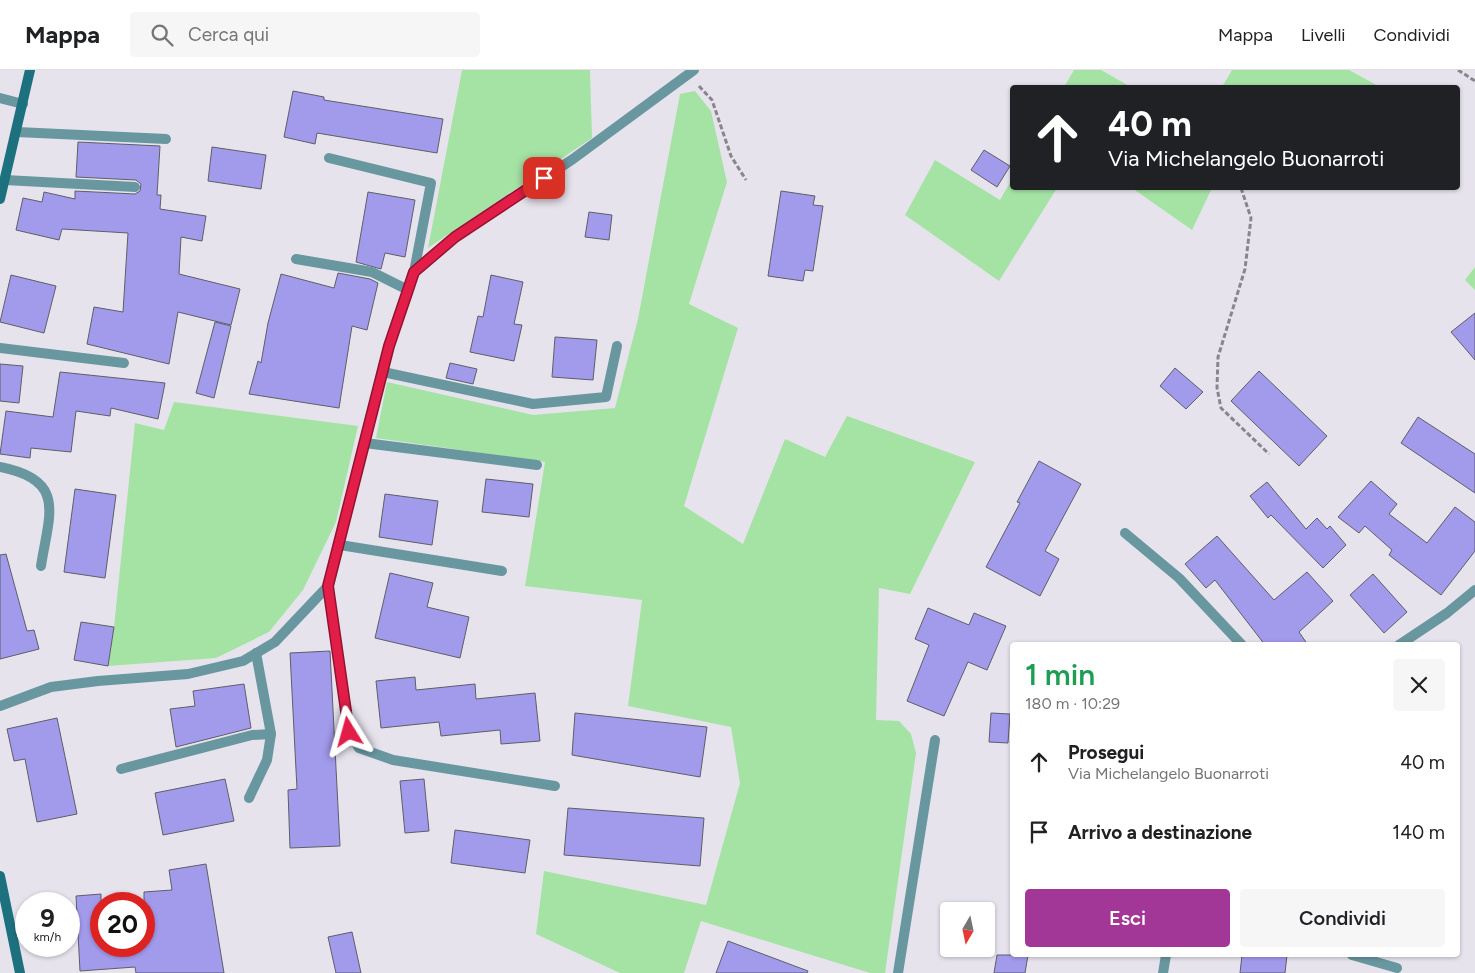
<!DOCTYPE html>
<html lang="it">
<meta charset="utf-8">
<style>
:root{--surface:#fff;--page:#f6f6f6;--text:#202124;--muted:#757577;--line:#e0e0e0;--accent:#a33797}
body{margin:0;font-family:Figtree,sans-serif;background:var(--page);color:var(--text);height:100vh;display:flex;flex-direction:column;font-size:19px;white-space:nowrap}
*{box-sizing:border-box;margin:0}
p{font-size:16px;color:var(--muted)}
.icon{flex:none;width:28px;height:28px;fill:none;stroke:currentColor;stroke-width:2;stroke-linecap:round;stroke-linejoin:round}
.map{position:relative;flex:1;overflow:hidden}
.side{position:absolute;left:1010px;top:572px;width:450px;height:315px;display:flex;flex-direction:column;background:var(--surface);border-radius:5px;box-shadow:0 1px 4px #0004}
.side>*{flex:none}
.banner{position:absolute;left:1010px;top:15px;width:450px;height:105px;border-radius:5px;box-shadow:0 1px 4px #0004;background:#202124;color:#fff;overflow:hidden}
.needle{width:32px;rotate:189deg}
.tools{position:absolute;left:940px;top:832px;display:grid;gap:10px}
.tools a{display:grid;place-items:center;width:55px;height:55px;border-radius:5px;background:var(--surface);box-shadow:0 1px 4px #0004;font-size:25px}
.speed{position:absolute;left:15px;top:822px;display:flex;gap:10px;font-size:25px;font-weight:700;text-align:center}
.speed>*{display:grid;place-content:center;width:65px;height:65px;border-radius:50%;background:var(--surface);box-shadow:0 1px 4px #0004;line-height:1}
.speed small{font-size:12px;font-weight:400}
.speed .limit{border:8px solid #d22;background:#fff;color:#111}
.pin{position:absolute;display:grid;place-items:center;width:42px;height:42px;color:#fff;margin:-21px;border-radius:10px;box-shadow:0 2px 8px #0006}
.me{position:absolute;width:55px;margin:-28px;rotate:352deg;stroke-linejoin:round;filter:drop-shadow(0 0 4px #0008)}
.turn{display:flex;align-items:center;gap:18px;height:105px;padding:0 15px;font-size:22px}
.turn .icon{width:65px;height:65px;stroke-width:2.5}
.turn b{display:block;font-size:35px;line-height:42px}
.round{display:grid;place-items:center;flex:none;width:52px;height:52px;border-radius:5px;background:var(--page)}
.headline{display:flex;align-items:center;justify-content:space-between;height:85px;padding:0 15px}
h1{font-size:30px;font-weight:600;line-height:38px;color:#1e9e55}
.action{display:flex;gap:10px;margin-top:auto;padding:10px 15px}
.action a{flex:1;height:58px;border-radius:5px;background:var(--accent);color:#fff;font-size:20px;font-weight:600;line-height:58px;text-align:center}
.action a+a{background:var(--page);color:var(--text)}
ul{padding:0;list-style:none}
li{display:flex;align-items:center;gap:15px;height:70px;padding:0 15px}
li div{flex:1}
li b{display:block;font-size:19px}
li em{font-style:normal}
header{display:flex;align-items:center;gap:30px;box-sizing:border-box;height:70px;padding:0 25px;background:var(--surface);border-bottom:1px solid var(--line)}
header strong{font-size:24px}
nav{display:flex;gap:28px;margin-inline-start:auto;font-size:18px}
.search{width:350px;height:45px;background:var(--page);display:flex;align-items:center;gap:12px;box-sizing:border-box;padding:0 18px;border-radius:5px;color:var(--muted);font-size:19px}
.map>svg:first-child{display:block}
.green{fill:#a5e3a5}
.building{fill:#a29aeb;stroke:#5e5e67}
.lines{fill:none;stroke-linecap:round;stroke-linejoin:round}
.path{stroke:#88868c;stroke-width:3;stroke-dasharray:5 2.5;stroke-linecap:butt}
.lane{stroke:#6897a0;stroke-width:10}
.street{stroke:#6897a0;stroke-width:10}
.secondary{stroke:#1d717e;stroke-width:10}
.route-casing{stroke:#92132f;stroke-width:12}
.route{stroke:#e11d48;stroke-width:9}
</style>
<header>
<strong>Mappa</strong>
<div class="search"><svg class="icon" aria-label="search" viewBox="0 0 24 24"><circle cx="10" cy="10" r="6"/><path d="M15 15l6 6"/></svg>Cerca qui</div>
<nav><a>Mappa</a><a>Livelli</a><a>Condividi</a></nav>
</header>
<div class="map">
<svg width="1475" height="903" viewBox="0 0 1475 903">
<rect width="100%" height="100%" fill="#e6e3ed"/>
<g class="green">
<polygon points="462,0 590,0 592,68 428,178"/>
<polygon points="1074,0 1101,0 1131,17 1064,17"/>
<polygon points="1232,0 1349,0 1380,17 1222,17"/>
<polygon points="695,21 711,41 727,112 689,234 738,258 684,436 743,474 785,369 825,387 847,346 975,392 910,524 879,518 876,650 899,651 911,664 916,683 885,903 870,903 701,851 684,903 620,903 536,864 544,801 706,835 740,713 731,657 628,636 642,530 525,516 545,392 376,368 387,312 533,345 615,338 638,249 680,24"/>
<polygon points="935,90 1000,130 1012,109 1012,118 1057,118 999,211 905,145"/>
<polygon points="1132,118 1212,118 1192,160"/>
<polygon points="1475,197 1475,220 1465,210"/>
<polygon points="174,332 358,356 336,452 303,520 269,562 216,588 108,596 114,557 135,353 164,360"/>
</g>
<g class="building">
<polygon points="293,21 324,27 324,30 443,49 437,83 317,63 315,74 284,67"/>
<polygon points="78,72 160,76 157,125 161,125 160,139 206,146 202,171 181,167 179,204 240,219 231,255 178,242 169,294 87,274 94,237 123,242 128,163 62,159 59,170 16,160 23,128 42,132 44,122 75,129 75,121 135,124 140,121 141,114 136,110 76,107"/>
<polygon points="212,77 266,85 261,119 208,111"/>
<polygon points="984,80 1010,96 997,117 971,100"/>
<polygon points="781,121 815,126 813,135 823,136 813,201 805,200 803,211 768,206"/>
<polygon points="368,122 415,130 405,187 385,183 381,199 356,192"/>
<polygon points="589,142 612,145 609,170 585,167"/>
<polygon points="338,203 370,209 378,213 367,260 352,256 339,338 249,324 258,291 261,293 268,253 281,204 334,218"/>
<polygon points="11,205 56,216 44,263 0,252"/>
<polygon points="491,205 523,212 514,254 522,255 514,291 470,282 478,246 483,247"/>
<polygon points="1475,243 1475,290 1451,262"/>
<polygon points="215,252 231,256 214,328 196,323"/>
<polygon points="555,267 597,270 593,310 552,307"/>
<polygon points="450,293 477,299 473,314 446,308"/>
<polygon points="0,294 23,296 19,333 0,331"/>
<polygon points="1175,298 1203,322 1186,339 1160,316"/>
<polygon points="1259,301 1327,366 1299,396 1231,331"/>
<polygon points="60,302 165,313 158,349 111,338 110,346 76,341 71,382 31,378 30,388 0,384 6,341 53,347"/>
<polygon points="1418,347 1475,384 1475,423 1401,373"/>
<polygon points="1039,391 1081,414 1045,481 1059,489 1040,526 986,497 1020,433 1017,432"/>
<polygon points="486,409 533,414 529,447 482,442"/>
<polygon points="1371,411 1397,434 1389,444 1427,473 1455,437 1475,452 1475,481 1441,525 1389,485 1392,480 1365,456 1359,463 1338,447"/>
<polygon points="1267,412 1306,459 1317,448 1327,459 1330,456 1346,475 1323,498 1271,445 1268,448 1250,426"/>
<polygon points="75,419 116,425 105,508 64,502"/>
<polygon points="385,424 438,431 432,475 379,467"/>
<polygon points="1217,466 1274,530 1307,502 1333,531 1299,562 1308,575 1265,575 1215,510 1206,518 1185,494"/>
<polygon points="6,484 27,561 34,560 39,579 0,589 0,485"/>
<polygon points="390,503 433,513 427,537 469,547 460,588 375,568"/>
<polygon points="1373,504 1407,542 1384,563 1350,525"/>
<polygon points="928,538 969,555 974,543 1006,556 987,600 968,592 944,646 907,631 929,575 915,569"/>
<polygon points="81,552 114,557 108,596 74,590"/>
<polygon points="330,581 340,776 290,778 288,720 297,719 290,583"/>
<polygon points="415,607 416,620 475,614 476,629 535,623 540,671 501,674 500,660 441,666 439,652 381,658 376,611"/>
<polygon points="244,614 251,658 176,677 170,639 195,636 193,621"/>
<polygon points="575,643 707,657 700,707 572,685"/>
<polygon points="991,643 1010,644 1008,673 989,672"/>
<polygon points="57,648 77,744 37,752 25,689 14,691 7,659"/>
<polygon points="225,709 234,751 163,765 155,723"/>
<polygon points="424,709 429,761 405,763 400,711"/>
<polygon points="568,738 704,748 700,796 564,785"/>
<polygon points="455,760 530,770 525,803 451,793"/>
<polygon points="206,794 224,903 136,903 135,897 80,901 76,826 101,824 101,876 144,876 144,822 172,820 169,800"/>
<polygon points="352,862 361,903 336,903 328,867"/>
<polygon points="728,871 808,901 807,903 716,903"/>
<polygon points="997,885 1028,885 1025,903 994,903"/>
<polygon points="1242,885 1287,885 1285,903 1240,903"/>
</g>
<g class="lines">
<g class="path">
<polyline points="1458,0 1475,11"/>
<polyline points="699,16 712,30 731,86 746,110"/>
<polyline points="1241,118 1251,148 1245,199 1218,287 1217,318 1221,338 1269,384"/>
</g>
<g class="lane">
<polyline points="0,28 23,34"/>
<polyline points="17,62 166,69"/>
<polyline points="329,88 431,113 414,202"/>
<polyline points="5,110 135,117"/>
<polyline points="296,189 372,202 408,220"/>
<polyline points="0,278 124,293"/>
<polyline points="383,302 533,334 606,327 617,276"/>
<polyline points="365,373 537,395"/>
<path d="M0 397C67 410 49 444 41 496"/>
<polyline points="1125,463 1179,508 1242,575"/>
<polyline points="340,475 502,501"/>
<polyline points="328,516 349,662 359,678 393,690 555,716"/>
<polyline points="0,636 51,617 98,611 188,604 243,591 275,572 328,516 389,276 414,202 455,167 573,89 694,0"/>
<polyline points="121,699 252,665 271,664"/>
<polyline points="249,728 267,690 271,664 256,583"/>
<polyline points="1352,885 1397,898"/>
<polyline points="898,903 935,670"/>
</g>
<g class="street">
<polyline points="1399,575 1447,543 1475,520"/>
<polyline points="1163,903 1166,885"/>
</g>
<g class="secondary">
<polyline points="0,129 30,0"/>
<polyline points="0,806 20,903"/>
</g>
</g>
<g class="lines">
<g class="route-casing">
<polyline id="route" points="349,662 328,516 389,276 408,220 414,202 455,167 544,108"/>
</g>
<use href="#route" class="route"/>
</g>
</svg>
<div class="tools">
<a><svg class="needle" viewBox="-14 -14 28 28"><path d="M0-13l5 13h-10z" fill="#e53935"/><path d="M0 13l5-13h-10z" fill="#757577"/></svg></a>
</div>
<div class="speed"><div>9<small>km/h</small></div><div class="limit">20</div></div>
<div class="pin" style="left:544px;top:108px;background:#d93025"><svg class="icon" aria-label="arrive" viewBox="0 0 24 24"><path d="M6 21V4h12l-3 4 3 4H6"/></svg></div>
<svg class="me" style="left:349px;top:662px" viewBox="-20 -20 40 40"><path d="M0-17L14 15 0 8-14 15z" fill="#e11d48" stroke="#fff" stroke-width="4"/></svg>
<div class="banner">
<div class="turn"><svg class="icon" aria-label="ahead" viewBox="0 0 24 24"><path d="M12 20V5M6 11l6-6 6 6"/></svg><div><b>40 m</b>Via Michelangelo Buonarroti</div></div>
</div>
<section class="side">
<div class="headline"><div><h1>1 min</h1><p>180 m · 10:29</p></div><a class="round"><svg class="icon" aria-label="close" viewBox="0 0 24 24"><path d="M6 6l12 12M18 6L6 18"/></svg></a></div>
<ul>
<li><svg class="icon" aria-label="ahead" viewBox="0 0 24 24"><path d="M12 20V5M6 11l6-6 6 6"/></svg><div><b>Prosegui</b><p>Via Michelangelo Buonarroti</p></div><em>40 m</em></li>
<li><svg class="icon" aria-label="arrive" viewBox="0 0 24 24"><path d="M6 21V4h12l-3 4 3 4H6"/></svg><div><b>Arrivo a destinazione</b></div><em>140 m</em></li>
</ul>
<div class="action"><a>Esci</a><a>Condividi</a></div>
</section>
</div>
